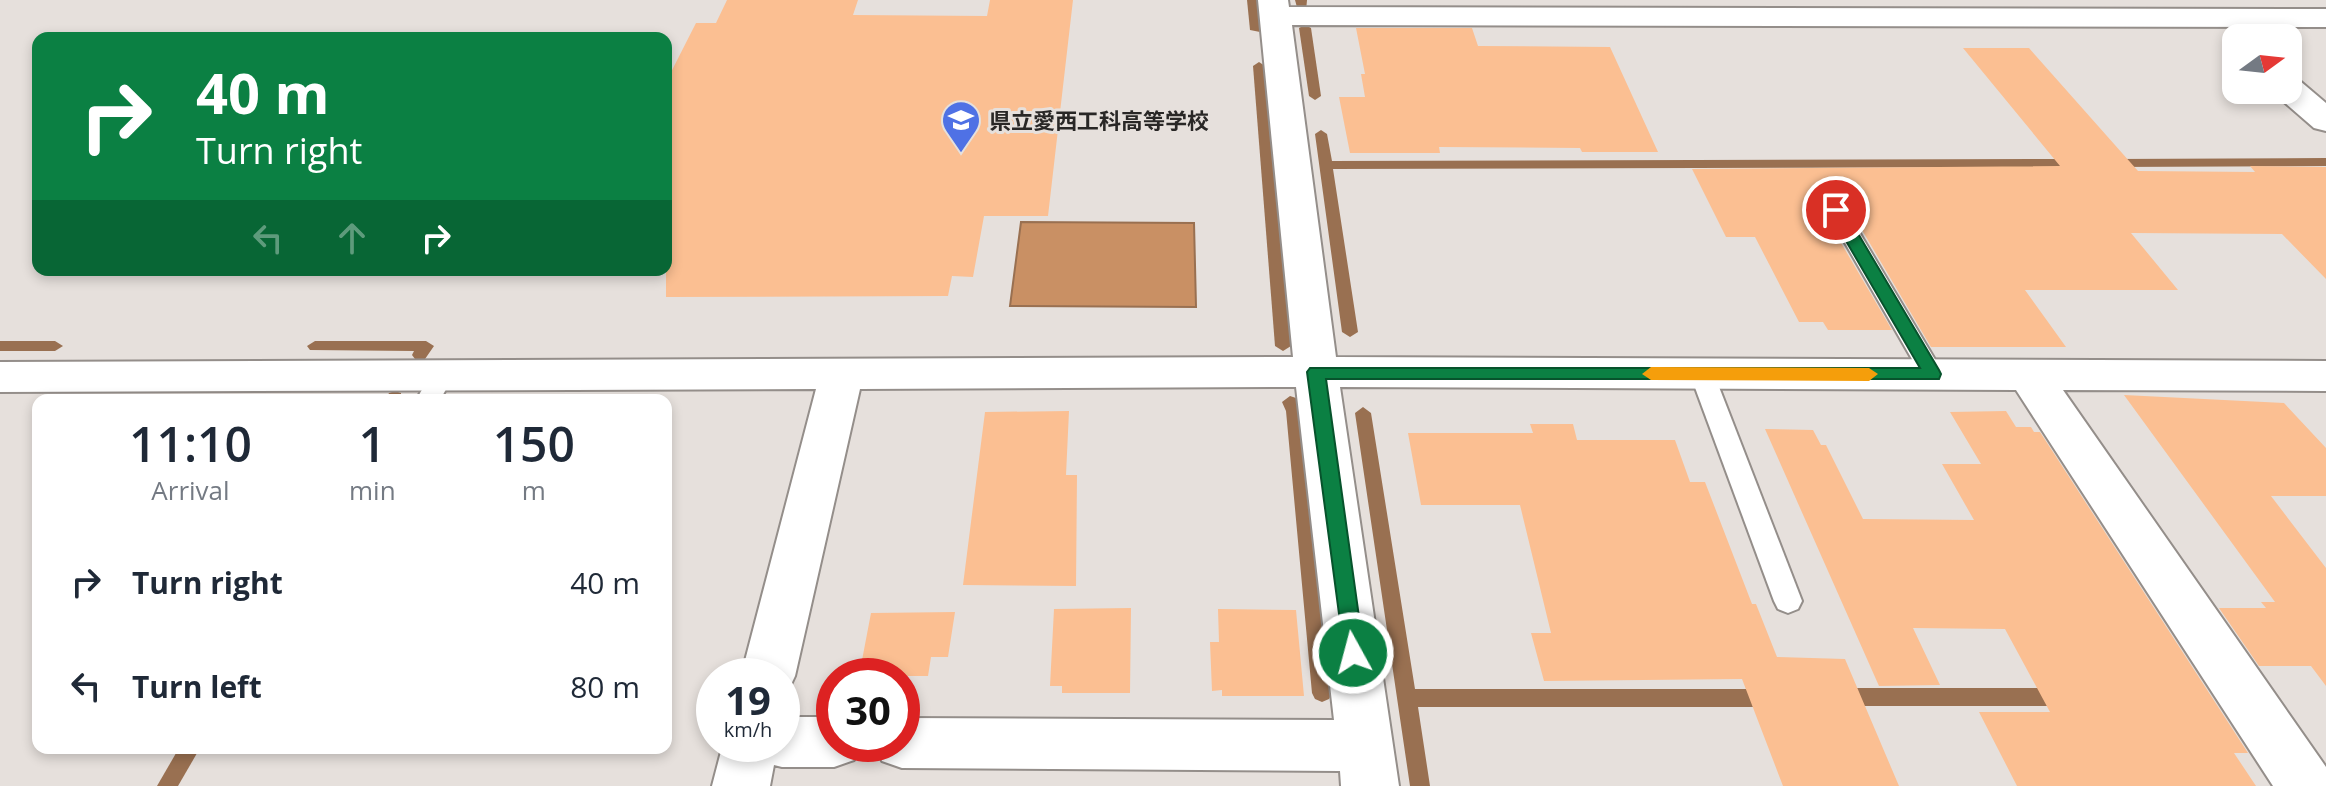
<!DOCTYPE html>
<meta charset="utf-8">
<style>
:root{--surface:#fff;--page:#f2f2f3;--text:#1f2937;--muted:#747a83}
body{margin:0;font-family:"Open Sans","Noto Sans JP",sans-serif;background:var(--page);color:var(--text);height:100vh;display:flex;flex-direction:column;font-size:30px;white-space:nowrap}
*{box-sizing:border-box;margin:0}
p{font-size:26px;color:var(--muted)}
.icon{flex:none;width:44px;height:44px;fill:none;stroke:currentColor;stroke-width:2;stroke-linecap:round;stroke-linejoin:round}
.map{position:relative;flex:1;overflow:hidden}
.drawer{position:absolute;left:32px;top:394px;width:640px;height:360px;display:flex;flex-direction:column;background:var(--surface);border-radius:16px;box-shadow:0 4px 12px #0003}
.drawer>*{flex:none}
.guide{position:absolute;left:32px;top:32px;width:640px;height:244px;border-radius:16px;box-shadow:0 4px 12px #0003;background:#0b8043;color:#fff;overflow:hidden}
.needle{width:52px;rotate:75deg}
.tools{position:absolute;left:2222px;top:24px;display:grid;gap:16px}
.tools a{display:grid;place-items:center;width:80px;height:80px;border-radius:16px;background:var(--surface);box-shadow:0 4px 12px #0003;font-size:40px}
.speed{position:absolute;left:696px;top:658px;display:flex;gap:16px;font-size:40px;font-weight:700;text-align:center}
.speed>*{display:grid;place-content:center;width:104px;height:104px;border-radius:50%;background:var(--surface);box-shadow:0 4px 12px #0003;line-height:1}
.speed small{font-size:20px;font-weight:400}
.speed .limit{border:12px solid #d22;background:#fff;color:#111}
.pin{position:absolute;display:grid;place-items:center;width:68px;height:68px;color:#fff;margin:-34px;border:4px solid #fff;border-radius:50%;box-shadow:0 2px 8px #0007}
.me{position:absolute;width:88px;margin:-44px;rotate:353deg;stroke-linejoin:round;filter:drop-shadow(0 0 6px #0008)}
.turn{display:flex;align-items:center;gap:28px;height:168px;padding:0 32px;font-size:36px}
.turn .icon{width:104px;height:104px;stroke-width:2.5}
.turn b{display:block;font-size:56px;line-height:68px}
.lanes{display:flex;align-items:center;height:76px;padding:0 32px;background:#0003;justify-content:center;gap:40px;direction:ltr}
.lanes .off{opacity:.35}
.eta{display:flex;justify-content:space-evenly;align-items:center;height:136px;text-align:center}
.eta b{font-size:48px;font-weight:600;line-height:56px}
ul{padding:0;list-style:none}
li{display:flex;align-items:center;gap:24px;height:104px;padding:0 32px}
li div{flex:1}
li b{display:block;font-size:30px}
li em{font-style:normal}
.map>svg:first-child{display:block}
.water{fill:#c99064;stroke:#997051;stroke-width:2}
.lines{fill:none;stroke-linecap:round;stroke-linejoin:round}
.stream{fill:#997051;fill-rule:evenodd}
.building{fill:#fbbf92}
.lane-casing{stroke:#948e8a;stroke-width:4}
.street-casing{stroke:#948e8a;stroke-width:4}
.lane{fill:#fff;fill-rule:evenodd}
.street{fill:#fff;fill-rule:evenodd}
.route{fill:#0b8043;stroke:#07532c;stroke-width:2}
.slow{fill:#f59e0b}
.labels{text-anchor:middle;dominant-baseline:central;stroke-width:6;stroke-linejoin:round;paint-order:stroke}
.far-poi-label{font-size:22px;font-weight:bold;fill:#292726;stroke:#e6e0dc;text-anchor:start}
</style>
<div class="map">
<svg width="2326" height="786" viewBox="0 0 2326 786">
<rect width="100%" height="100%" fill="#e6e0dc"/>
<polygon class="water" points="1021,222 1194,223 1196,307 1010,306"/>
<g class="lines">
<g class="stream">
<polygon points="1247,0 1259,0 1260,32 1250,30"/>
<polygon points="1295,0 1307,0 1306,11 1298,11"/>
<polygon points="1305,25 1311,28 1321,96 1315,100 1309,96 1299,28"/>
<polygon points="1259,62 1265,66 1291,346 1283,351 1275,346 1253,66"/>
<polygon points="1321,130 1327,134 1332,161 2076,159 2083,163 2076,167 1333,169 1358,332 1350,337 1342,332 1315,134"/>
<polygon points="2326,158 2326,166 2112,167 2105,163 2112,159"/>
<polygon points="0,341 55,341 63,346 55,351 0,351"/>
<polygon points="315,341 426,341 434,346 425,359 415,359 412,355 414,351 310,350 307,346"/>
<polygon points="395,391 401,393 401,400 385,400 389,393"/>
<polygon points="1290,396 1296,398 1302,411 1332,693 1329,699 1322,702 1315,699 1312,693 1286,411 1282,402"/>
<polygon points="1363,407 1371,413 1415,689 1770,689 1777,692 1780,698 1777,704 1770,707 1418,707 1430,786 1410,786 1355,413"/>
<polygon points="1841,688 2062,688 2069,691 2072,697 2069,703 2062,706 1841,706 1834,703 1831,697 1834,691"/>
<polygon points="179,748 200,748 178,786 157,786"/>
</g>
</g>
<g class="building">
<polygon points="727,0 858,0 853,15 987,16 990,0 1073,0 1048,216 984,216 973,277 952,276 948,296 666,297 666,82 696,23 716,23"/>
<polygon points="1356,28 1472,28 1478,46 1610,47 1658,152 1582,152 1580,148 1439,147 1440,153 1350,153 1339,97 1365,97 1361,74 1365,74"/>
<polygon points="1963,48 2029,48 2138,171 2255,172 2250,166 2326,167 2326,279 2282,234 2131,233 2178,290 2025,290 2066,347 1931,347 1849,208 1834,201 1823,212 1892,330 1828,330 1823,322 1799,322 1755,237 1726,237 1692,169 2060,166"/>
<polygon points="2124,395 2284,403 2326,448 2326,496 2271,496 2326,568 2326,686 2311,666 2259,666 2219,608 2266,608 2261,602 2275,602"/>
<polygon points="1069,411 1066,475 1077,475 1076,586 963,585 985,412"/>
<polygon points="2006,411 2016,427 2031,427 2034,432 2040,432 2248,753 2234,753 2256,786 2017,786 1979,712 2050,712 2005,629 1913,628 1940,685 1879,686 1765,429 1813,430 1821,445 1826,445 1863,519 1974,520 1942,464 1981,464 1950,412"/>
<polygon points="1530,424 1573,424 1577,440 1675,440 1690,482 1705,482 1752,604 1756,604 1777,657 1845,659 1899,786 1783,786 1742,679 1544,681 1531,633 1551,633 1520,505 1421,505 1408,433 1533,433"/>
<polygon points="1131,608 1130,693 1062,693 1062,686 1050,686 1054,609"/>
<polygon points="1218,609 1296,610 1304,696 1222,696 1222,690 1212,691 1210,642 1219,642"/>
<polygon points="955,612 948,657 931,657 928,676 859,676 871,613"/>
</g>
<g class="lines">
<g class="lane-casing">
<g id="lane">
<polygon points="1836,204 1846,210 1940,368 1944,374 1940,380 1932,382 1924,380 1826,210"/>
<polygon points="1702,366 1710,368 1714,374 1802,601 1798,609 1788,613 1778,609 1774,601 1690,374 1694,368"/>
<polygon points="442,367 450,369 454,375 440,400 416,400 434,369"/>
</g>
</g>
<g class="street-casing">
<g id="street">
<polygon points="1258,0 1288,0 1289,7 2326,9 2326,27 1292,25 1336,357 2326,361 2326,391 2063,390 2326,767 2326,786 2273,786 2016,390 1340,387 1399,786 1341,786 1340,771 902,768 882,761 875,744 902,744 902,718 1334,720 1296,387 860,389 795,676 787,693 782,694 782,676 741,676 816,389 0,392 0,362 1293,357"/>
<polygon points="2288,78 2300,81 2326,103 2326,131 2314,128 2276,95 2273,90 2288,90"/>
<polygon points="782,717 834,717 834,744 861,744 854,760 834,767 782,767 774,765 770,786 712,786 723,744 782,744"/>
</g>
</g>
<use href="#lane" class="lane"/>
<use href="#street" class="street"/>
</g>
<polygon class="route" points="1836,206 1844,210 1939,370 1941,374 1939,379 1326,379 1364,653 1361,659 1353,662 1345,659 1307,372 1310,368 1920,368 1828,210"/>
<polygon class="slow" points="1651,367 1869,368 1878,374 1869,381 1651,380 1642,374"/>
<defs>
<g id="school-pin" transform="scale(2)"><path d="M0 17L-7.5 6A9.5 9.5 0 1 1 7.5 6Z" fill="#4f71e5" stroke="#e6e0dc"/><path d="M0-5L7-2L0 1L-7-2ZM-4 1L0 2.5L4 1V4Q0 6-4 4Z" fill="#fff"/></g>
</defs>
<g fill-rule="evenodd">
<use href="#school-pin" x="961" y="120"/>
</g>
<g class="labels">
<g class="far-poi-label">
<text x="989" y="120">県立愛西工科高等学校</text>
</g>
</g>
</svg>
<div class="tools">
<a><svg class="needle" viewBox="-14 -14 28 28"><path d="M0-13l5 13h-10z" fill="#e53935"/><path d="M0 13l5-13h-10z" fill="#747a83"/></svg></a>
</div>
<div class="speed"><div>19<small>km/h</small></div><div class="limit">30</div></div>
<div class="pin" style="left:1836px;top:210px;background:#d93025"><svg class="icon" aria-label="arrive" viewBox="0 0 24 24"><path d="M6 21V4h12l-3 4 3 4H6"/></svg></div>
<svg class="me" style="left:1353px;top:653px" viewBox="-20 -20 40 40"><circle r="17" fill="#0b8043" stroke="#fff" stroke-width="3"/><path d="M0-11L8 9 0 5-8 9z" fill="#fff"/></svg>
<div class="guide">
<div class="turn"><svg class="icon" aria-label="right" viewBox="0 0 24 24"><path d="M7 20v-9h11M14 6l5 5-5 5"/></svg><div><b>40 m</b>Turn right</div></div>
<div class="lanes"><svg class="icon off" aria-label="left" viewBox="0 0 24 24"><path d="M17 20v-9H6M10 6l-5 5 5 5"/></svg><svg class="icon off" aria-label="ahead" viewBox="0 0 24 24"><path d="M12 20V5M6 11l6-6 6 6"/></svg><svg class="icon" aria-label="right" viewBox="0 0 24 24"><path d="M7 20v-9h11M14 6l5 5-5 5"/></svg></div>
</div>
<section class="drawer">
<div class="eta">
<div><b>11:10</b><p>Arrival</p></div>
<div><b>1</b><p>min</p></div>
<div><b>150</b><p>m</p></div>
</div>
<ul>
<li><svg class="icon" aria-label="right" viewBox="0 0 24 24"><path d="M7 20v-9h11M14 6l5 5-5 5"/></svg><div><b>Turn right</b></div><em>40 m</em></li>
<li><svg class="icon" aria-label="left" viewBox="0 0 24 24"><path d="M17 20v-9H6M10 6l-5 5 5 5"/></svg><div><b>Turn left</b></div><em>80 m</em></li>
</ul>
</section>
</div>
